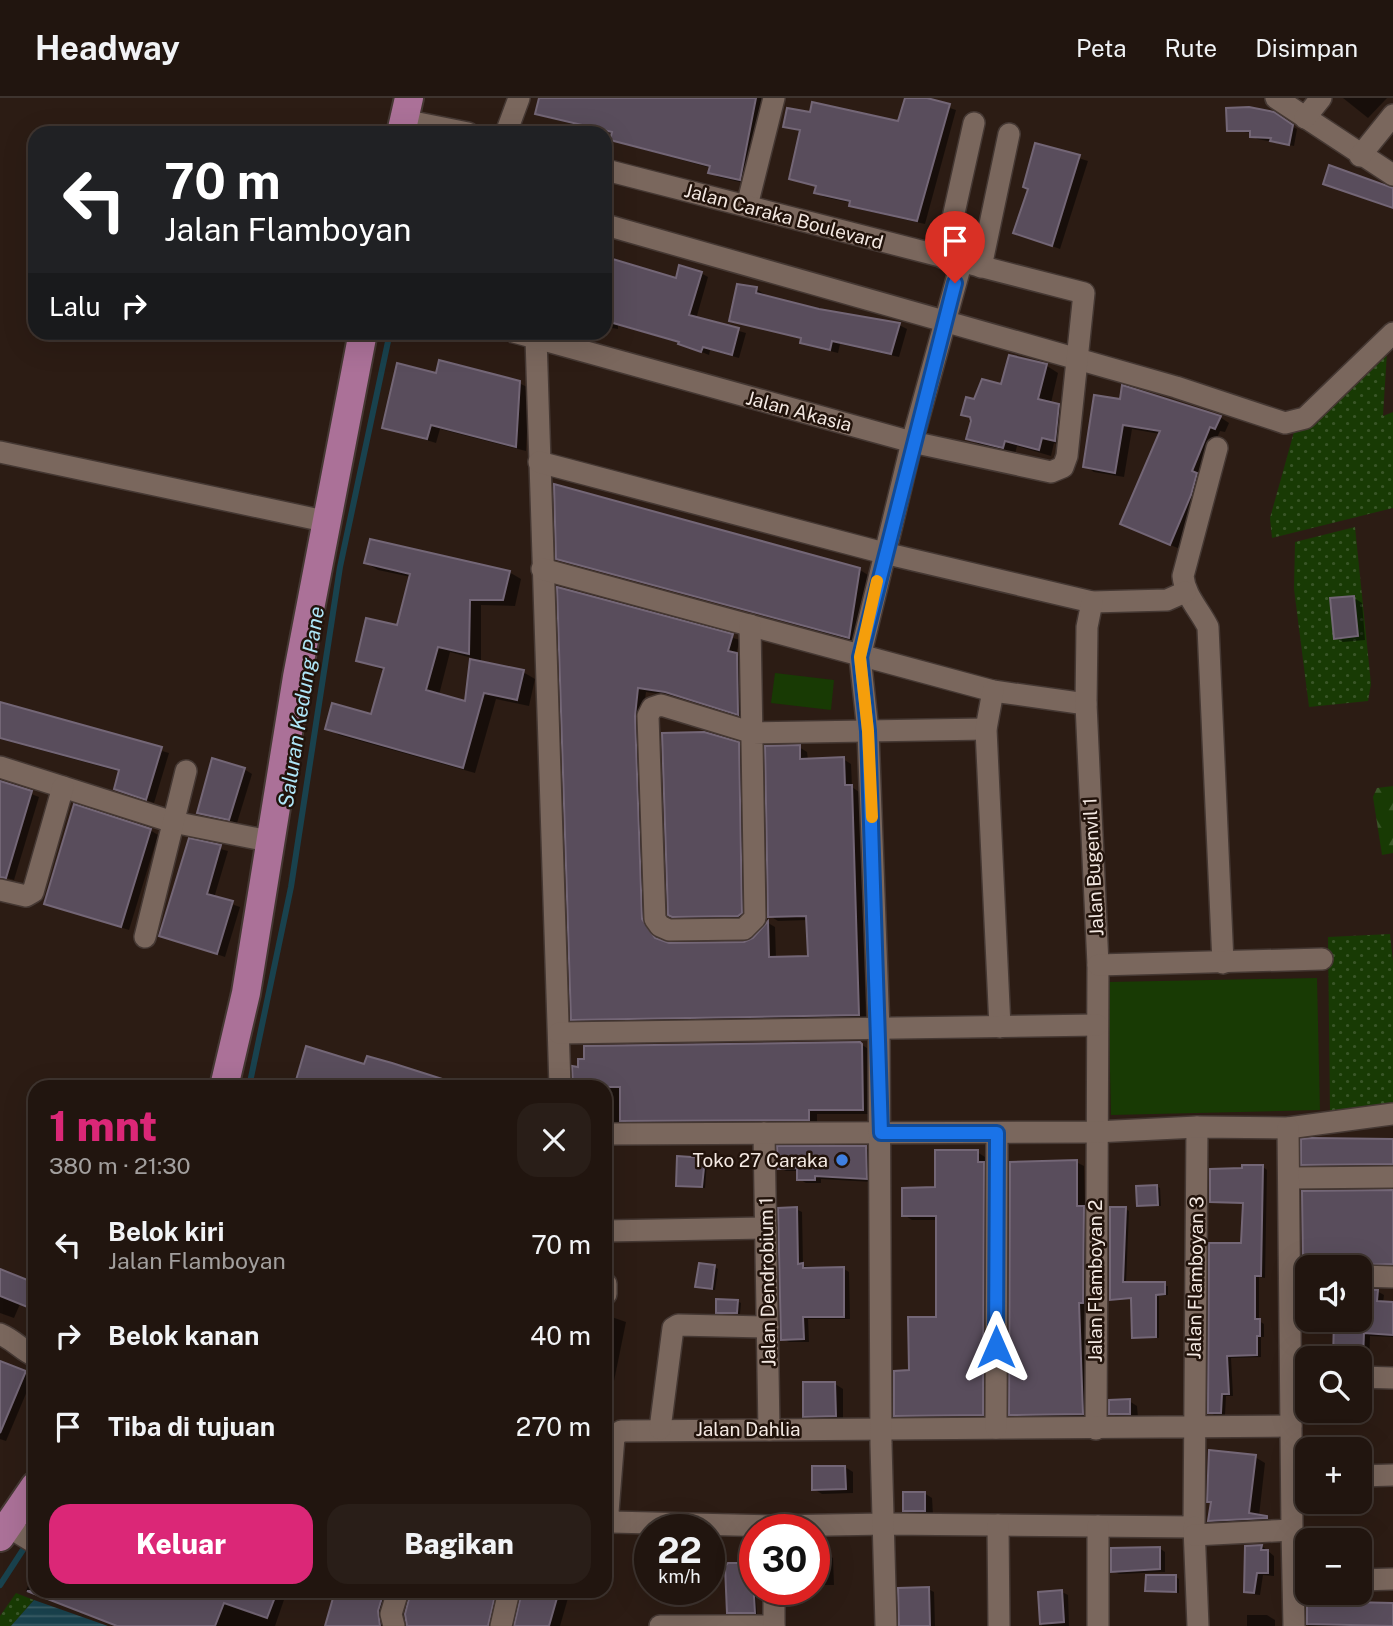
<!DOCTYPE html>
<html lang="id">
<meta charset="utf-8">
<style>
:root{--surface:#21150f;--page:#291e18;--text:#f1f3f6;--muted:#a29f9e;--line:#3e342f;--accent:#db2777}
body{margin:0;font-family:"Public Sans",sans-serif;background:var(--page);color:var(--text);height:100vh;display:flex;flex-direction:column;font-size:26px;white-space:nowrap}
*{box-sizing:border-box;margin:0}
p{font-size:23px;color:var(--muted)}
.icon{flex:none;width:38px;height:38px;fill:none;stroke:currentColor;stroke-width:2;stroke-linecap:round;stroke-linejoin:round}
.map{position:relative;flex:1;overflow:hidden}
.drawer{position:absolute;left:28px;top:982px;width:584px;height:518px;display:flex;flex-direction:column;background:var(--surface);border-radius:21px;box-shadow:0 7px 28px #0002,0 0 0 2px var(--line)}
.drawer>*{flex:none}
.banner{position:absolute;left:28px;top:28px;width:584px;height:214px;border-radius:21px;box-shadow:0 7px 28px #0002,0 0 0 2px var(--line);background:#202124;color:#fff;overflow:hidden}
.tools{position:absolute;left:1295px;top:1157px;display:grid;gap:14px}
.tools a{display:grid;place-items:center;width:77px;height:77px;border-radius:14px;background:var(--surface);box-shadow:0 7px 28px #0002,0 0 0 2px var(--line);font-size:35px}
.speed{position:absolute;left:634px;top:1416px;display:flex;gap:14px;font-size:35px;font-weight:700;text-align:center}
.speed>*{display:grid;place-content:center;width:91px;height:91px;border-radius:50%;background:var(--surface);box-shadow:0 7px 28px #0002,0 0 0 2px var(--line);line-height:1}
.speed small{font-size:18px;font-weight:400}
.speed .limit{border:10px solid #d22;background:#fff;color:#111}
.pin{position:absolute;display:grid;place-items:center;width:60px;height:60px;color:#fff;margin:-72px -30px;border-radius:50% 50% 50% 0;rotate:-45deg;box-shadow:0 0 7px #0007}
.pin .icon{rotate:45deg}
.me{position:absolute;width:77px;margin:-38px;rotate:0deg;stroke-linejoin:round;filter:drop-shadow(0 0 5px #0008)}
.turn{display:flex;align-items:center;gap:24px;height:147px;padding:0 21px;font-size:32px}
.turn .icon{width:91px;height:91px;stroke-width:2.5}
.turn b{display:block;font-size:49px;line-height:60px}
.then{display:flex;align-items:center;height:66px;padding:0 21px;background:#0003;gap:14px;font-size:26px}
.round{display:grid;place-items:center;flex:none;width:74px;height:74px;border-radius:21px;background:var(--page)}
.head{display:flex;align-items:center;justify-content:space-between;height:119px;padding:0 21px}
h1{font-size:42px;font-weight:800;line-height:52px;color:var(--accent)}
.cta{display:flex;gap:14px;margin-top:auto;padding:14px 21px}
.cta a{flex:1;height:80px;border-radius:21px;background:var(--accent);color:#fff;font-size:28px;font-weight:800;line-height:80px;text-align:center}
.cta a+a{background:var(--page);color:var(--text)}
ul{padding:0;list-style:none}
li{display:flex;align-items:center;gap:21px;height:91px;padding:0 21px}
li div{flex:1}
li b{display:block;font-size:26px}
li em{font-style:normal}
header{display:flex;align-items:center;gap:42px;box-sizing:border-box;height:98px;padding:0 35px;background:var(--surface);border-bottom:2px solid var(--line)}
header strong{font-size:33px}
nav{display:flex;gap:38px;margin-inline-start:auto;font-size:24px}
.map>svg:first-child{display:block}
.grass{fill:url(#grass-dots)}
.forest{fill:url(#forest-firs)}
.pitch{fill:#183a04}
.water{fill:url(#water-rules)}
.shadow{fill:#0007;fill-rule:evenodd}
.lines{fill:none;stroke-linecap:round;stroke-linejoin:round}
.stream{stroke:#19424e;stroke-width:6}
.building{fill:#594d5c;stroke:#736676;stroke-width:2}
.minor-casing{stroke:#453833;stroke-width:24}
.major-casing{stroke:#453833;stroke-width:32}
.minor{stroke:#7a675d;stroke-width:21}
.major{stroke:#ab7198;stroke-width:28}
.route-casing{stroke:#114b97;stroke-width:18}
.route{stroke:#1a73e8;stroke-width:12}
.slow{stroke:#f59e0b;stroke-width:12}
.shop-dot{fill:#3f7fe0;stroke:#22130b;stroke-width:2.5}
.labels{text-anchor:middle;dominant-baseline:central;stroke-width:5;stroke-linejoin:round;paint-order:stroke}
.street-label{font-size:19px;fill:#f3e8e2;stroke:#22130b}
.poi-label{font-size:19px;fill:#f3e8e2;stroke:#22130b;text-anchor:end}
.water-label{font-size:21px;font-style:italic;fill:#aee6f8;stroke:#22130b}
</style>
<header>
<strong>Headway</strong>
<nav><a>Peta</a><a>Rute</a><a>Disimpan</a></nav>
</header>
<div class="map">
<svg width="1393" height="1528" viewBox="0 0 1393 1528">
<defs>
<pattern id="grass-dots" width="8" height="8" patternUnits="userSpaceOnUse" patternTransform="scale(1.75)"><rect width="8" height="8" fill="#183a04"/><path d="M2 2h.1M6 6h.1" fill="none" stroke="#3a5628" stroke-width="1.8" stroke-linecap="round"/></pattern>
<pattern id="forest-firs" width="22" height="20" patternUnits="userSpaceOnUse" patternTransform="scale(1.75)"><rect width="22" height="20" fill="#183a04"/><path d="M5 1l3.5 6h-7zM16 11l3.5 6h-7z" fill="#3a5628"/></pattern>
<pattern id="water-rules" width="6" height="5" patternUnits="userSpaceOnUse" patternTransform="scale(1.75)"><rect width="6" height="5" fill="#19424e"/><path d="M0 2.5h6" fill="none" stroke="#3b5d67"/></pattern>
</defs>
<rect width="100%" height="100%" fill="#2c1c14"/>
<g class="grass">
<polygon points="1387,254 1383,318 1393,314 1393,410 1272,440 1270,420 1294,334 1328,309"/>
<polygon points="1355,429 1371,586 1368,603 1309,609 1294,491 1295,444"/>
<polygon points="1390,836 1393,864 1393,1009 1330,1016 1328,839"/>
<polygon points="16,1495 34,1502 11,1528 0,1528 0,1518"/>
</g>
<polygon class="forest" points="1393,688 1393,755 1382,757 1373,699 1377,690"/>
<g class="pitch">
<polygon points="775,575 834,582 831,612 771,605"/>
<polygon points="1317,880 1320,1012 1111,1017 1108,884"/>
</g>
<polygon class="water" points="34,1502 108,1528 11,1528"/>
<g class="shadow">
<polygon points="541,0 761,0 765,2 748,86 718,79 710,74 711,70 620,45 612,41 613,36 545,19 537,15"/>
<polygon points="906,0 920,0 956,12 925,126 858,111 851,105 824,99 816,94 818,89 791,80 802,34 785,28 811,16 900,25"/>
<polygon points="1343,0 1387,0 1368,20"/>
<polygon points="1266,15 1297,31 1294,48 1257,41 1252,35 1228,32"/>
<polygon points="1036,47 1088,63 1060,151 1015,134 1029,91"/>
<polygon points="1329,88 1393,92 1393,111"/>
<polygon points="606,155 615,160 614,163 677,182 701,175 708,179 696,221 746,235 739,260 710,252 709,257 680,245 618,227 618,231 606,229"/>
<polygon points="756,191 764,196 764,199 818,213 899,227 907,231 899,259 840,246 838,255 810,248 803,241 731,222"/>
<polygon points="1010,259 1047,268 1058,275 1051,305 1071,315 1067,349 1054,345 1051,358 1017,348 1015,356 980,347 968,340 972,321 963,316 975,303 1003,289"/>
<polygon points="437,277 519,285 529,290 526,353 440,331 436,345 384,329"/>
<polygon points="1095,299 1220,319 1229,325 1225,334 1220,333 1200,379 1180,451 1132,431 1160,336 1132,331 1124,379 1094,374 1085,368"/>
<polygon points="558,460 860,472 868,477 857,544"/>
<path d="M366 465 509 474 521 481 515 508 481 507V565L523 574 535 581 529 608 496 601 475 675 339 637 327 630 372 618 385 573 358 562 399 529 411 479 378 472ZM450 554 472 560 466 605 439 597Z"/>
<polygon points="559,491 740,542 736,556 745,562 746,620 674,598 646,594 642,624 649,827 657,841 669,847 745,846 754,842 768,825 775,829 776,860 810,860 808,822 778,823 770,818 799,649 807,654 808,662 843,661 851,666 852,689 859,694 866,921 581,925 573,921"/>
<polygon points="1354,500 1362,505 1365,542 1343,544 1336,540"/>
<polygon points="0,606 169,655 154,705 116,690 121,674 0,641"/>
<polygon points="738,646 746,651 747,821 678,820 670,816"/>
<polygon points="244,671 252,676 237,725 199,714"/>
<polygon points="0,684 39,699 14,782 0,778"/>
<polygon points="150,732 158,737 129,832 46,806"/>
<polygon points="190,743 228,753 214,800 240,809 225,859 161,837"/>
<polygon points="859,945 870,952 871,1016 817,1016 817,1026 606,1030 606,989 580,970"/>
<polygon points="1393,1044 1393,1068 1309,1069 1303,1066"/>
<polygon points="866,1050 872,1054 873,1084 821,1081 821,1085 806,1085 799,1081 799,1073 786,1073 779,1070"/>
<polygon points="977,1054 985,1059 985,1067 991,1070 990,1320 904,1321 896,1317 910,1274 938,1221 937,1122 912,1122 904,1117"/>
<polygon points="704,1061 707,1063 705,1090 678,1087"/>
<polygon points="1076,1064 1084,1068 1085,1111 1091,1115 1090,1320 1019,1320 1011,1316"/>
<polygon points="1263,1069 1267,1072 1265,1180 1259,1179 1259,1223 1264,1226 1264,1239 1261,1239 1261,1259 1231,1260 1233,1298 1226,1298 1225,1317 1214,1317 1210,1314 1243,1146 1244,1106 1211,1103"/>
<polygon points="1156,1088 1160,1090 1161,1108 1139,1107"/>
<polygon points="1393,1094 1393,1168 1307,1169 1307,1222 1360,1222 1360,1192 1377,1193 1384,1197 1383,1205 1393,1206 1393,1239 1370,1238 1369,1269 1360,1271 1360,1260 1334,1260 1335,1236 1311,1234 1305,1231 1304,1095"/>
<polygon points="796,1111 802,1114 803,1168 844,1171 849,1174 850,1221 808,1221 809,1244 789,1244 783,1241"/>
<polygon points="1126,1111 1129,1113 1126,1186 1168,1188 1168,1197 1159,1198 1159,1240 1134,1239 1133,1201 1111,1201"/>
<polygon points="715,1169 718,1171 715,1192 700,1190"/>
<polygon points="0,1171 35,1184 35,1212 20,1206 14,1220 0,1215"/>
<polygon points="737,1203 741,1205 740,1216 717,1214"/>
<polygon points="606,1217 626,1224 614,1283 606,1281"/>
<polygon points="0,1264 33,1279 6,1343 0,1341"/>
<polygon points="835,1286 843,1291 843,1322 813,1322 805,1318"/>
<polygon points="1129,1303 1137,1308 1138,1320 1119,1320 1111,1315"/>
<polygon points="1255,1359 1265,1365 1259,1418 1273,1423 1220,1428 1210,1422 1213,1405"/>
<polygon points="845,1369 853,1374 853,1395 822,1396 814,1391"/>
<polygon points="924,1395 932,1400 933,1417 913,1417 905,1412"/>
<polygon points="1262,1448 1274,1458 1274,1478 1263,1477 1260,1497 1252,1496 1246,1493"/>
<polygon points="1159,1450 1165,1454 1165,1474 1119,1476 1113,1473"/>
<polygon points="825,1455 833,1460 834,1487 814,1487 814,1456"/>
<polygon points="729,1466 754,1467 757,1516 729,1514"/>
<polygon points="34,1471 35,1493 287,1493 275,1528 119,1528 26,1493"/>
<polygon points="1176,1479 1179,1481 1179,1495 1147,1492"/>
<polygon points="928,1491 934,1494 935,1528 901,1528"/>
<polygon points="336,1493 398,1493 387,1528 326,1528"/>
<polygon points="412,1493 508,1493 499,1523 487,1521 486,1528 426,1528 408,1520"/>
<polygon points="523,1493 570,1493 560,1528 516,1528"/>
<polygon points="1062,1494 1068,1497 1069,1528 1042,1528 1040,1496"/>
<polygon points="1309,1505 1393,1507 1393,1528 1308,1528"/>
<polygon points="1247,1517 1267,1517 1275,1522 1275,1528 1247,1528"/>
</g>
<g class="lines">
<g class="stream">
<polyline points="249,989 291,789 340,469 390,234"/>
<polyline points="0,1487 28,1444"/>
</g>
</g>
<g class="building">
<polygon points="539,0 756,0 740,82 708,75 710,68 610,42 612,34 535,16"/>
<polygon points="905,0 927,0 950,6 917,123 849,108 850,103 814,95 816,88 789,81 800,32 783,29 787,10 810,14 812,4 898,23"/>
<polygon points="1249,9 1274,14 1293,27 1289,47 1270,43 1271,40 1250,39 1250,33 1227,33 1226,10"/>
<polygon points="1035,45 1080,57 1052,148 1013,135 1028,91 1023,89"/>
<polygon points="1329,67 1393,90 1393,110 1323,86"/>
<polygon points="606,159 676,180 679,167 702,174 689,217 739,230 732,257 703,249 701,254 678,246 679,244 606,223"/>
<polygon points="737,186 757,189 756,195 819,211 900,225 891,256 832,243 830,252 800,245 801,240 729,223"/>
<polygon points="1009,257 1047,266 1038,301 1059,306 1055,343 1042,340 1039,352 1005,343 1003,350 966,341 971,323 970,319 961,317 966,299 974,301 982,281 1001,286"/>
<polygon points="439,262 520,283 516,349 431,327 427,341 382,330 397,265 436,275"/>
<polygon points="1122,287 1221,318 1215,331 1210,329 1192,373 1197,375 1191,397 1170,447 1120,426 1160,333 1123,327 1115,375 1083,369 1094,297 1120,301"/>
<polygon points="554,386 860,470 849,540 556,461"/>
<polygon points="370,441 510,473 503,502 470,502 469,556 438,549 426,592 465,603 470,561 524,572 517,602 484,595 463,670 325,631 332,605 371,616 384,570 356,563 366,520 397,527 410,476 364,465"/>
<polygon points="557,489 733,536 728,553 737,555 738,617 665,594 638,590 635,618 642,821 655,840 669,845 744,844 753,840 768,823 769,859 808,858 806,818 768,819 765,648 800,647 800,661 844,659 845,687 852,687 859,917 571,922"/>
<polygon points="1354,498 1358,538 1334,541 1330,500"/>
<polygon points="0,604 162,649 146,702 114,691 119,672 0,640"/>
<polygon points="704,634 739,644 742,815 738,818 672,819 668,817 662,635"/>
<polygon points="212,660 245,670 229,722 197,715"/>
<polygon points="0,683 32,693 6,780 0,779"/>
<polygon points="74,706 151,731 121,829 44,806"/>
<polygon points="189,740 221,747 207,796 233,803 217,856 159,838"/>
<polygon points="860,944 862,946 863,1012 809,1012 809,1022 620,1023 620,989 573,989 572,968 578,969 578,961 584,961 584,948"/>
<polygon points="306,948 364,966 367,958 392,965 455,985 455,989 294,989"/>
<polygon points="1312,1040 1393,1041 1393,1066 1301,1067 1301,1041"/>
<polygon points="777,1048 866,1048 867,1081 815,1078 815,1082 797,1082 797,1070 778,1071"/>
<polygon points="935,1052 978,1052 978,1064 984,1064 983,1317 894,1318 894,1273 909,1272 908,1219 936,1219 936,1118 902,1118 902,1090 935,1089"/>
<polygon points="677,1058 705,1060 702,1089 676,1088"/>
<polygon points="1077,1062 1077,1108 1084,1108 1083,1205 1079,1205 1083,1316 1009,1317 1010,1064"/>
<polygon points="1242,1067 1263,1067 1261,1178 1255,1178 1255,1221 1260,1221 1260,1238 1257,1238 1257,1257 1227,1258 1229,1296 1222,1296 1221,1315 1208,1315 1209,1145 1241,1145 1243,1105 1210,1104 1210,1071 1242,1070"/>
<polygon points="1157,1087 1158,1107 1137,1108 1136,1088"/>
<polygon points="1393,1092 1393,1166 1303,1169 1302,1093"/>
<polygon points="797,1109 798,1166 803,1165 803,1170 844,1169 844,1219 803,1219 804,1241 781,1242 778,1110"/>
<polygon points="1110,1109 1126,1109 1123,1184 1165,1184 1165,1196 1156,1197 1156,1239 1132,1240 1131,1200 1110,1202"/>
<polygon points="699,1165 715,1167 712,1191 695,1189"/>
<polygon points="0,1171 35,1185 35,1212 0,1198"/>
<polygon points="1360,1191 1378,1192 1377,1203 1393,1204 1393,1237 1364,1235 1363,1260 1333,1260 1334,1222 1360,1222"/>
<polygon points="716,1201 738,1202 737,1215 716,1215"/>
<polygon points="0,1263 26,1273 0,1335"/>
<polygon points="803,1284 835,1284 836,1318 803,1319"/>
<polygon points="1130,1301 1130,1316 1109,1316 1109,1302"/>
<polygon points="1209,1352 1256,1357 1249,1415 1267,1418 1267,1420 1208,1423 1211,1404 1207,1404"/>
<polygon points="812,1368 845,1368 846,1391 812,1392"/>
<rect x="903" y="1394" width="22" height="19"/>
<polygon points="1262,1447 1261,1452 1268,1452 1268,1475 1257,1475 1254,1495 1244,1494 1245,1448"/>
<polygon points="1160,1449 1160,1471 1111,1474 1111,1450"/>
<polygon points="728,1465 752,1465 755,1515 727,1515 725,1468"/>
<polygon points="1146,1477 1176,1477 1176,1494 1145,1493"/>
<polygon points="929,1489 930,1528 899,1528 898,1490"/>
<polygon points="1062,1492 1064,1524 1040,1526 1038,1494"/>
<polygon points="27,1493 258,1493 275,1499 267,1520 224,1505 215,1528 117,1528"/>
<polygon points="335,1493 384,1493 378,1513 380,1528 325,1528"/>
<polygon points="411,1493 496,1493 488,1528 407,1528 405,1516"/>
<polygon points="522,1493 559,1493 549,1528 514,1528"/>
<polygon points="1307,1503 1393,1505 1393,1528 1307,1526"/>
</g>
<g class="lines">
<g class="minor-casing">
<g id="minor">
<polyline points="1276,0 1393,77"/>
<polyline points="1305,20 1321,0"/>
<polyline points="403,22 468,35"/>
<polyline points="506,35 519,0"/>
<polyline points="1360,58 1393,17"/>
<polyline points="747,108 774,0"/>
<polyline points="606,127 1176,289 1285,325 1305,320 1393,235"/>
<polyline points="944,160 974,25"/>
<polyline points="981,169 1009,36"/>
<polyline points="514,234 536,240 560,989"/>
<polyline points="536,240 912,344 1051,374 1063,369 1067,358 1084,195 606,72"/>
<path d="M1217 350 1183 478C1185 498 1199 511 1208 529L1223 865"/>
<polyline points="0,354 329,424"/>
<polyline points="539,364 884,455 1092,504 1167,502 1185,494"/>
<polyline points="542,471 993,593 1086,606"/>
<polyline points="1092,504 1087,529 1086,606 1098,867 1096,1331"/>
<polyline points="750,527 755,820 744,831 669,832 660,828 655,821 648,618 652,610 661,607 753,635 986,631"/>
<polyline points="993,593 986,631 1000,929"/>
<polyline points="0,669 173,724 269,743"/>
<polyline points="0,792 26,798 33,794 63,689"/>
<polyline points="145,839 186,673"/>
<polyline points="1098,867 1322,861"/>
<polyline points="559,935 1097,927"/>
<polyline points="1197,1029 1194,1429 885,1426 774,1428 611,1424 608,1414 614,1339 621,1333 1291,1328"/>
<polyline points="764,1035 769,1332"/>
<polyline points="606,1036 1095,1034 1197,1029 1288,1030 1393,1016"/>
<polyline points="1291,1080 1393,1079"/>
<polyline points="606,1133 766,1130"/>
<polyline points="1360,1178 1393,1179"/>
<polyline points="606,1186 606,1196"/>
<path d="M0 1236C16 1243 21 1252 35 1258"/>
<polyline points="1360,1279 1393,1280"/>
<polyline points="996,1330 997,1035"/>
<polyline points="660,1331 673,1230 678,1227 768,1229"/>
<polyline points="1360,1378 1393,1377"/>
<polyline points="998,1427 999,1528"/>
<polyline points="7,1428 35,1445"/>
<polyline points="1098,1428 1098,1528"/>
<polyline points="1194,1429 1198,1528"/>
<polyline points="1292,1432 1294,1528"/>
<polyline points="1194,1437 1292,1432 1288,1030"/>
<polyline points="1360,1482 1393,1481"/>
<polyline points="394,1528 391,1516 398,1493"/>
<polyline points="501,1528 509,1493"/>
<polyline points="660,1528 774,1528"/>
<polyline points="774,1528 774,1491"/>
<polyline points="886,1528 881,1346 879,932 868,633 860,559 912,344 961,166"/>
</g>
</g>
<g class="major-casing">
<g id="major">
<polyline points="401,35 409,0"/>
<polyline points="224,989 246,895 297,579 363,234"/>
<polyline points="0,1439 35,1388"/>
</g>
</g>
<use href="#minor" class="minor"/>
<use href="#major" class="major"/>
</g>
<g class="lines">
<g class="route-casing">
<polyline id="route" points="955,185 860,559 868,633 881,1035 997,1035 996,1249"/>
</g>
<use href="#route" class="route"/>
<polyline class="slow" points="872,719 868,633 860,559 877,483"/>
</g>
<circle class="shop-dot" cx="842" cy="1062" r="7"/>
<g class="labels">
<g class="street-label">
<text transform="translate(784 118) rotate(15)">Jalan Caraka Boulevard</text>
<text transform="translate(799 313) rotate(15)">Jalan Akasia</text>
<text transform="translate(1093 769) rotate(-93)">Jalan Bugenvil 1</text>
<text transform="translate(1195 1180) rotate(-89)">Jalan Flamboyan 3</text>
<text transform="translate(1095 1183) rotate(-90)">Jalan Flamboyan 2</text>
<text transform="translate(767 1184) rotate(-91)">Jalan Dendrobium 1</text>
<text x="748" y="1331">Jalan Dahlia</text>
</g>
<g class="poi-label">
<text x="828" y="1062">Toko 27 Caraka</text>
</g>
<g class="water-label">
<text transform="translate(301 609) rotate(-81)">Saluran Kedung Pane</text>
</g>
</g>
</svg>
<div class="tools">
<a><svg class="icon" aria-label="sound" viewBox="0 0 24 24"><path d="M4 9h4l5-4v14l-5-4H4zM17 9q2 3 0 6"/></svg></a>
<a><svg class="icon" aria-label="search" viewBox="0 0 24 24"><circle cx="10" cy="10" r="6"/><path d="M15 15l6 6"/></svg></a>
<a>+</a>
<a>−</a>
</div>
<div class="speed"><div>22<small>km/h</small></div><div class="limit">30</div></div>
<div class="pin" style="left:955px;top:185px;background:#d93025"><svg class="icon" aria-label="arrive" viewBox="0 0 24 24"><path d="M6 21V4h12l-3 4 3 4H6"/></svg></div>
<svg class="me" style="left:996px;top:1249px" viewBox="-20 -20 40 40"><path d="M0-17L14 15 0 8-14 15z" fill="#1a73e8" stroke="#fff" stroke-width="4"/></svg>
<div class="banner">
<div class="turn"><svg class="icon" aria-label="left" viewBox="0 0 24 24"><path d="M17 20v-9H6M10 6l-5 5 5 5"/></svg><div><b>70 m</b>Jalan Flamboyan</div></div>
<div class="then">Lalu<svg class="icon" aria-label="right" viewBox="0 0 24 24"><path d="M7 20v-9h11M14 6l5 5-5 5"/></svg></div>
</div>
<section class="drawer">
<div class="head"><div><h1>1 mnt</h1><p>380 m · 21:30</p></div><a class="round"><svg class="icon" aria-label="close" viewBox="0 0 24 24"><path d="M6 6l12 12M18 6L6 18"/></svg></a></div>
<ul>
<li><svg class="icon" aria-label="left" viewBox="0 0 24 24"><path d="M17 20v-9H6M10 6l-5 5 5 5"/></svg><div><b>Belok kiri</b><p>Jalan Flamboyan</p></div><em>70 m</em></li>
<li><svg class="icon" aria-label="right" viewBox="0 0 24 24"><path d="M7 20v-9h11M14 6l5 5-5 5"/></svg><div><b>Belok kanan</b></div><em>40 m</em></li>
<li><svg class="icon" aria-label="arrive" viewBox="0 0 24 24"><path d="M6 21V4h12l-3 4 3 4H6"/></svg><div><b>Tiba di tujuan</b></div><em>270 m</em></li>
</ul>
<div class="cta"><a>Keluar</a><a>Bagikan</a></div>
</section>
</div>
